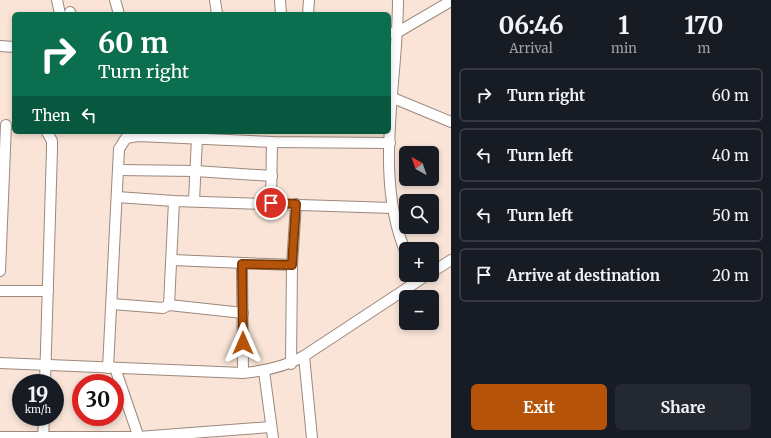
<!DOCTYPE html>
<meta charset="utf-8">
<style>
:root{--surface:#171b24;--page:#242831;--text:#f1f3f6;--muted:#9ea1a6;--line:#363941;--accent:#b45309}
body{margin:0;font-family:Merriweather,serif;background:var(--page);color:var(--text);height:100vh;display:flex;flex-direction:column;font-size:15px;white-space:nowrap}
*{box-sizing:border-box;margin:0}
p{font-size:13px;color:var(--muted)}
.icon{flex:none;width:22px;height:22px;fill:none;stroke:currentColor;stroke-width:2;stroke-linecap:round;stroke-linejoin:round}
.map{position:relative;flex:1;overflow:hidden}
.sheet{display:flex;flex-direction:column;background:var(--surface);width:320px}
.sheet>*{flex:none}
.guide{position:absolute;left:12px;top:12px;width:379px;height:122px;border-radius:6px;box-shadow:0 2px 6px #0003;background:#0b6e4f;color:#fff;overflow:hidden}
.needle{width:26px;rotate:320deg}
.tools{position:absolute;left:399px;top:146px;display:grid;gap:8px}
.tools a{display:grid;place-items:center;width:40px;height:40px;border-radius:6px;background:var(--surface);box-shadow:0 2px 6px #0003;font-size:20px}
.speed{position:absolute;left:12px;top:374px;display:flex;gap:8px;font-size:20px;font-weight:700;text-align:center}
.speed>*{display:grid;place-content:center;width:52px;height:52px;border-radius:50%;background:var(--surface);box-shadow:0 2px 6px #0003;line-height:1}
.speed small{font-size:10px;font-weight:400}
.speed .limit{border:6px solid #d22;background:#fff;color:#111}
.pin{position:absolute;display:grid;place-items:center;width:34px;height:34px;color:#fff;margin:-17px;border:2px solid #fff;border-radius:50%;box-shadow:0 1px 4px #0007}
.me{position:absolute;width:44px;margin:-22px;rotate:0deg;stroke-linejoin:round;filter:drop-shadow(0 0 3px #0008)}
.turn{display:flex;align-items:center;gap:14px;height:84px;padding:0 20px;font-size:18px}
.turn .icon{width:52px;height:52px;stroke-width:2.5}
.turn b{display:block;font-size:28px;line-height:34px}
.then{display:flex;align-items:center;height:38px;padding:0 20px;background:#0003;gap:8px;font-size:15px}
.eta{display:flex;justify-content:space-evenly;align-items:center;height:68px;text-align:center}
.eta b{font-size:24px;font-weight:700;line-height:28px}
.cta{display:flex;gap:8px;margin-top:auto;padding:8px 20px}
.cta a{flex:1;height:46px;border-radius:6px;background:var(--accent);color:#fff;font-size:16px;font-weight:700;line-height:46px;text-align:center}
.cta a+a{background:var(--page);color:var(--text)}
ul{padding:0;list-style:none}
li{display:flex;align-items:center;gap:12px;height:54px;margin:0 8px 6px;padding:0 12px;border:2px solid var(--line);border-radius:6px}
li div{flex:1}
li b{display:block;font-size:15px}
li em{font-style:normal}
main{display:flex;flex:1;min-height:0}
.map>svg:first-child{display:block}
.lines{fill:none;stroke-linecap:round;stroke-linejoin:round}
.minor-casing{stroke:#9c887d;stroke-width:12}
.minor{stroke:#fff;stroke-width:10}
.route-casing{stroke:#753606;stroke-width:10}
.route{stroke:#b45309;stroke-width:7}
</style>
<main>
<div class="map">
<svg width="451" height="438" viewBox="0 0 451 438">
<rect width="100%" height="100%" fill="#f9e4d7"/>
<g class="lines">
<g class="minor-casing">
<g id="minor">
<polyline points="57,0 60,14"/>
<polyline points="115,0 119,14"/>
<polyline points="215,0 217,14"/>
<polyline points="280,0 281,14"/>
<path d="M398 0C398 82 373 177 406 253"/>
<polyline points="70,12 71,14"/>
<polyline points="308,14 309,0"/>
<polyline points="389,33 398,32 451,1"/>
<polyline points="0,46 14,47"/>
<polyline points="393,98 451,122"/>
<polyline points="118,170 195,171 272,176"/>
<polyline points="117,197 174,201 392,208"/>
<polyline points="194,201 197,138"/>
<polyline points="271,203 272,142"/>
<polyline points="172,260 292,265"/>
<polyline points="242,264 243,373"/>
<polyline points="0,271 6,125"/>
<polyline points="432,272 451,260"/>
<polyline points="0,291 48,291"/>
<polyline points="112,304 163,308 169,305 174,201"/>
<polyline points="169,305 243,313"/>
<polyline points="304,356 312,438"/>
<path d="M0 363 243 373C265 371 285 367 304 356L427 275"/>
<polyline points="291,364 292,265 296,204"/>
<polyline points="108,368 119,149 126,138 138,136 272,142 390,143"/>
<polyline points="115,368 139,438"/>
<polyline points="264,371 273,438"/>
<polyline points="45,383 52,149 52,141 47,132"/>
<polyline points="0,437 138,437 271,427"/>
<polyline points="43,438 44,417"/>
</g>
</g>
<use href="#minor" class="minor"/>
</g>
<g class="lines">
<g class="route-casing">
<polyline id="route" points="243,343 242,264 292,265 296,204 271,203"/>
</g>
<use href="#route" class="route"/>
</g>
</svg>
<div class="tools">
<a><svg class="needle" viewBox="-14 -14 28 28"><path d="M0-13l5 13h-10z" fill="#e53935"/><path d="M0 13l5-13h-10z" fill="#9ea1a6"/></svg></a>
<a><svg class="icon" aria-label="search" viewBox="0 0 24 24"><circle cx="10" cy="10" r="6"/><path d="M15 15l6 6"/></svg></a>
<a>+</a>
<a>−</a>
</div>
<div class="speed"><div>19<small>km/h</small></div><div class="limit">30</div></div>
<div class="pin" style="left:271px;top:203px;background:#d93025"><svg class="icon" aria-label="arrive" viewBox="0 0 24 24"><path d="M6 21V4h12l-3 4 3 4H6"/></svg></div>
<svg class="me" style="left:243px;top:343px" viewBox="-20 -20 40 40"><path d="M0-17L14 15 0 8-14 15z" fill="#b45309" stroke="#fff" stroke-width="4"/></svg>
<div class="guide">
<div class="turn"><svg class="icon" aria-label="right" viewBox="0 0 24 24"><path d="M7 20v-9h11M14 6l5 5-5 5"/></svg><div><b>60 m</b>Turn right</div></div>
<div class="then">Then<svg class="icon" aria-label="left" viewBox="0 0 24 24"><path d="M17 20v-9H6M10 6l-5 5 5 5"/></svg></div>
</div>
</div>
<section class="sheet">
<div class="eta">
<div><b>06:46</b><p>Arrival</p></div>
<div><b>1</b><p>min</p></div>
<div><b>170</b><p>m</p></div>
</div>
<ul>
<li><svg class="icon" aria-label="right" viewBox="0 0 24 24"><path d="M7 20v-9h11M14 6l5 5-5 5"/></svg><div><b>Turn right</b></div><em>60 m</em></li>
<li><svg class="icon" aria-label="left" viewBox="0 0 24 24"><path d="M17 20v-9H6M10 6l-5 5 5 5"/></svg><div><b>Turn left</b></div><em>40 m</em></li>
<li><svg class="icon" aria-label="left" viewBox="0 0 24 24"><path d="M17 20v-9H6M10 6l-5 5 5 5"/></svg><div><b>Turn left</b></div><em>50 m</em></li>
<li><svg class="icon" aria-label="arrive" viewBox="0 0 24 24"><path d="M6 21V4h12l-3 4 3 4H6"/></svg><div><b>Arrive at destination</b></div><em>20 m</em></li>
</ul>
<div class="cta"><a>Exit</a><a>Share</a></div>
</section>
</main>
